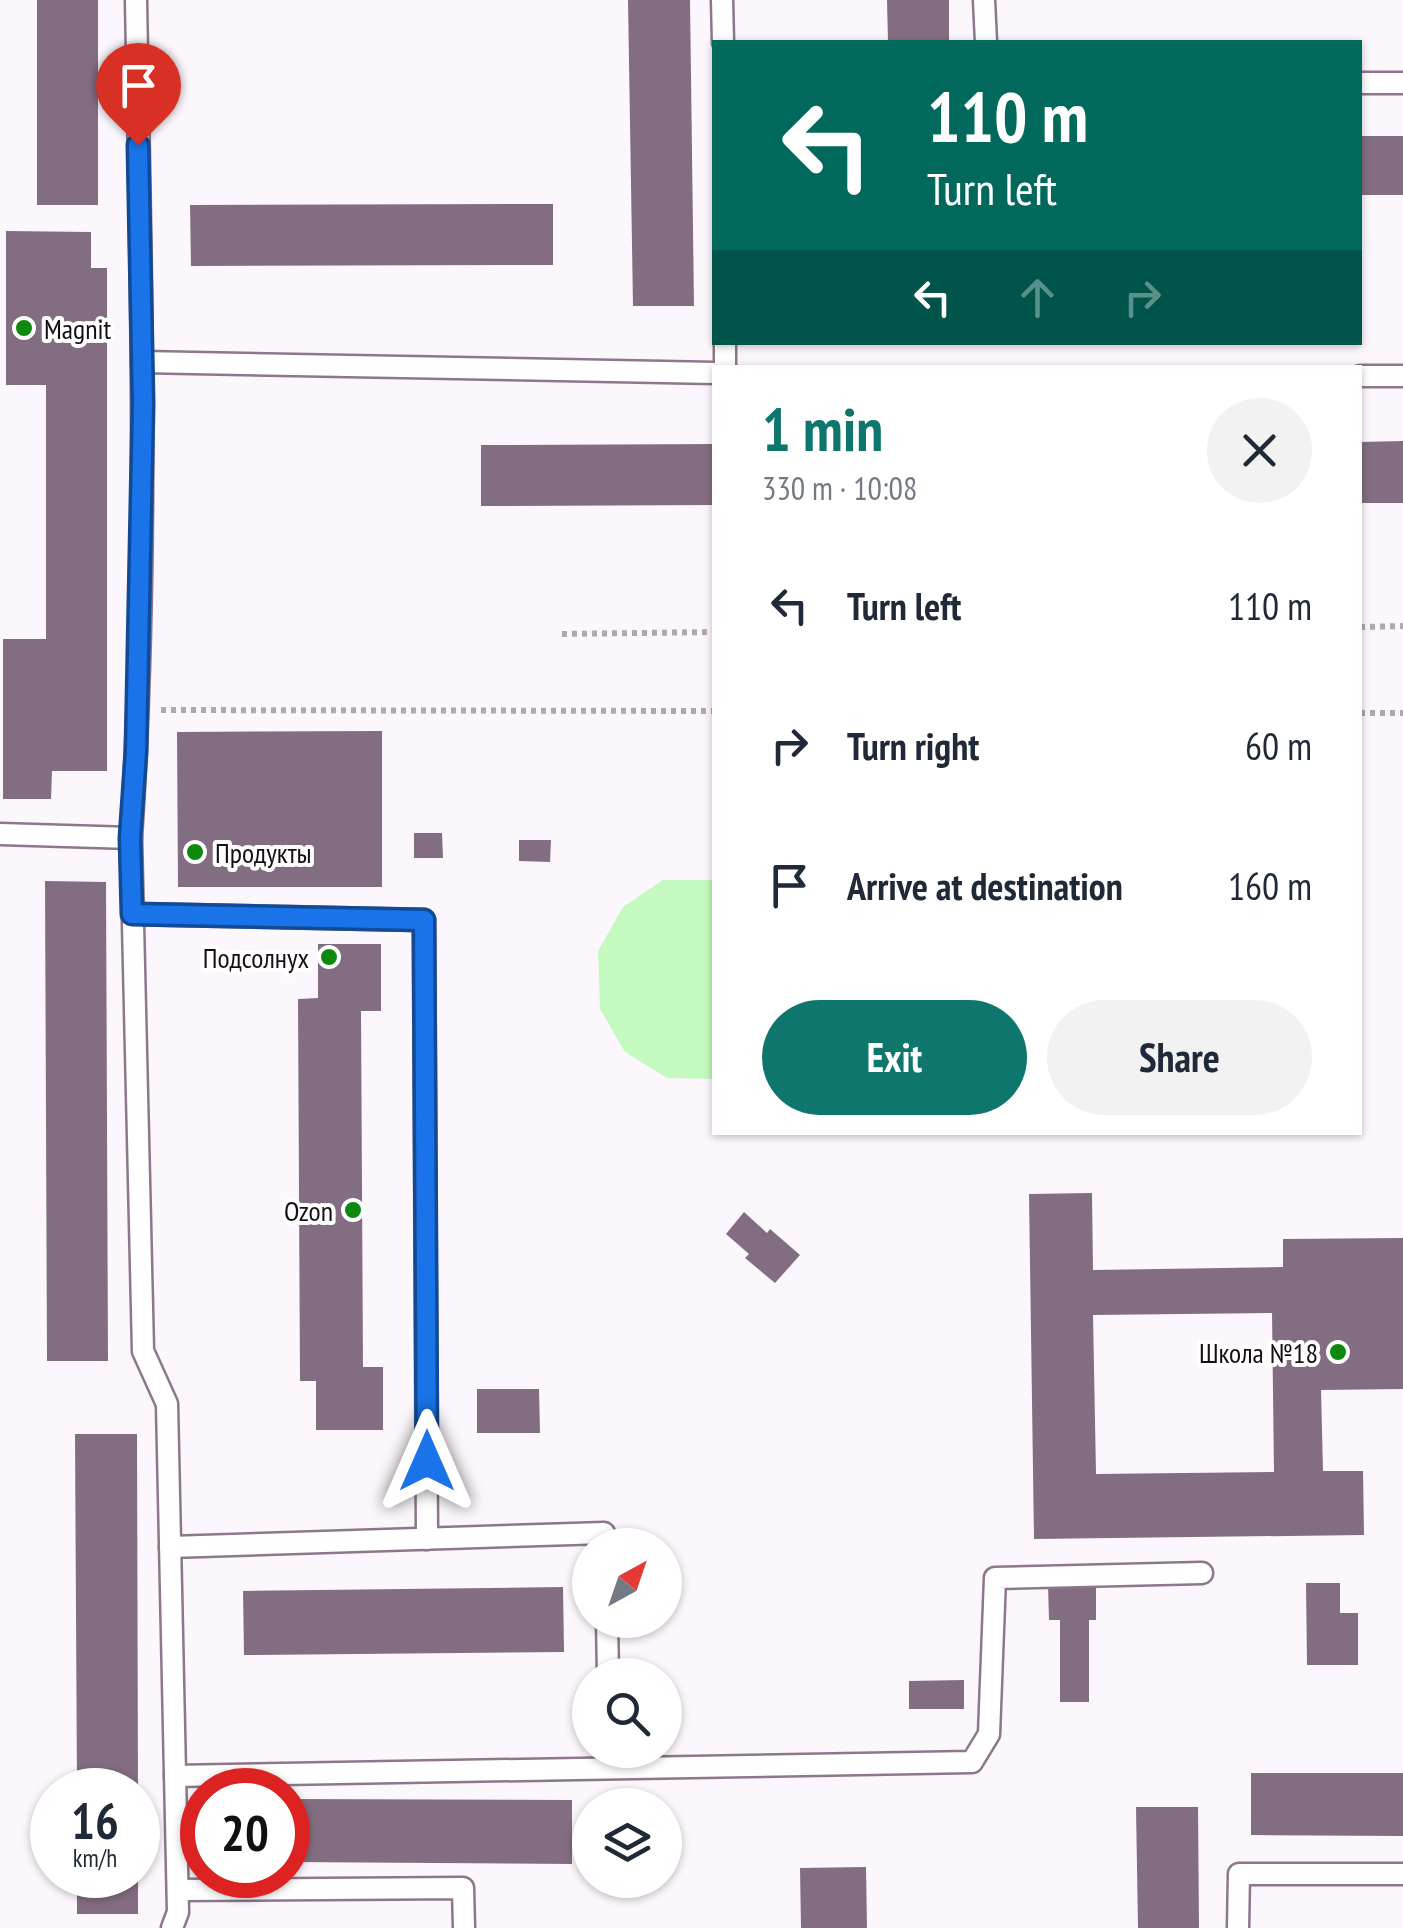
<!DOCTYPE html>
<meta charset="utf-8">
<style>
:root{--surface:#fff;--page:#f2f2f3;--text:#1f2937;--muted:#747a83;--accent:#0f766e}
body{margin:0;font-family:"PT Sans Narrow",sans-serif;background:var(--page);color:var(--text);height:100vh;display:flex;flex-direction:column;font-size:38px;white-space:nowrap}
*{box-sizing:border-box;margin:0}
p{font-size:32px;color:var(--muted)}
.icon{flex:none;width:55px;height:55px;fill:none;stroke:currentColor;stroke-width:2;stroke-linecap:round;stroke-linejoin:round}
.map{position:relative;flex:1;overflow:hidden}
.drawer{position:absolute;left:712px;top:365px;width:650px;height:770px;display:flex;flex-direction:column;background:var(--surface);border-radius:0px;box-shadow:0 2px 8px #0004}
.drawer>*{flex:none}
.guide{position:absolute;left:712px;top:40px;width:650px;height:305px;border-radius:0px;box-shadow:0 2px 8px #0004;background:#00695c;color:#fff;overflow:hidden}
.needle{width:65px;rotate:40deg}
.tools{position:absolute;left:572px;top:1528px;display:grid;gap:20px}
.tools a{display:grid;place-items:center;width:110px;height:110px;border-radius:50%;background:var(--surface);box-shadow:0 2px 8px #0004;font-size:50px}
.speed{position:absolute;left:30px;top:1768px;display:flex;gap:20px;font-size:50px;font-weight:700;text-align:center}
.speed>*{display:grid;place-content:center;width:130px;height:130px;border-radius:50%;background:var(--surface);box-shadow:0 2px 8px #0004;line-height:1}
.speed small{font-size:25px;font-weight:400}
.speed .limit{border:15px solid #d22;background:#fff;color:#111}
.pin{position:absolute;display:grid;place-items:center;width:85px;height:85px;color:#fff;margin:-102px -42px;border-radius:50% 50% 50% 0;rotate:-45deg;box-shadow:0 0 10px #0007}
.pin .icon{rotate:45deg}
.me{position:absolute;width:110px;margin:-55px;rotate:0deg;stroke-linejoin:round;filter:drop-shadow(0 0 8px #0008)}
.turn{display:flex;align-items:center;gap:35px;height:210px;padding:0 50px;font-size:45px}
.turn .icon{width:130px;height:130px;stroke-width:2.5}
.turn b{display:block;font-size:70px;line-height:85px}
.lanes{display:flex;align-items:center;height:95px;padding:0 50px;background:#0003;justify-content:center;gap:50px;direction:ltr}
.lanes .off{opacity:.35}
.round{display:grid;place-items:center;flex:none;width:105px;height:105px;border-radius:52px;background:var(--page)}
.summary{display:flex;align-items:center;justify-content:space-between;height:170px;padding:0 50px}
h1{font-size:60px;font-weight:600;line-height:75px;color:var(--accent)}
.cta{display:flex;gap:20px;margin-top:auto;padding:20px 50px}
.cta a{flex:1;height:115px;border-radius:60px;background:var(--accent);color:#fff;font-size:40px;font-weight:600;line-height:115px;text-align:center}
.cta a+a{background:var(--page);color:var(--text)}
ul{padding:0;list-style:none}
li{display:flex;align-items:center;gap:30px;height:140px;padding:0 50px}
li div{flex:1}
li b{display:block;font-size:38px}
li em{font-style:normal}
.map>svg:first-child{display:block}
.green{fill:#c4fabf}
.building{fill:#836d82;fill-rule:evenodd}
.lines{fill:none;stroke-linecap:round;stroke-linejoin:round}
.lane-casing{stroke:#8d778c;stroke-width:25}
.path{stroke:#afa9af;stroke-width:6;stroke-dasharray:5 5;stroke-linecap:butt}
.lane{stroke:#fff;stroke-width:20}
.route-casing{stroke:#114b97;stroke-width:25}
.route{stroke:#1a73e8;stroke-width:18}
.poi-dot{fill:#0d890f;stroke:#fff;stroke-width:4}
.labels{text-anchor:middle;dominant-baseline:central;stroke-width:8;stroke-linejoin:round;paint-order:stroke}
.poi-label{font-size:28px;fill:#160d15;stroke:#fff;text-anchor:end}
</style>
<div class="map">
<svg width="1403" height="1928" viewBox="0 0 1403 1928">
<rect width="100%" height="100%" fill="#fcf7fc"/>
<polygon class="green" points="663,880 715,880 715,1079 667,1078 625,1052 600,1009 598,951 623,907"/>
<g class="building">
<rect x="37" y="0" width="61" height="205"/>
<polygon points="628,0 690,0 694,306 633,306"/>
<polygon points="887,0 949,0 949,42 888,42"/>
<rect x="1360" y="136" width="43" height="59"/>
<polygon points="553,204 553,265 191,266 190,205"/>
<polygon points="6,231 91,232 91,268 107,268 107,771 52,771 51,799 3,799 3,639 46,639 46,385 6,385"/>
<polygon points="1403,441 1403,503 1360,503 1360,442"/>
<polygon points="715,444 715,505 481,506 481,445"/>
<polygon points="382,731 382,887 178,887 177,732"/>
<polygon points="414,833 442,833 443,858 414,858"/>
<polygon points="519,840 551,840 550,862 519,861"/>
<polygon points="45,881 106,882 108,1361 47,1361"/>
<polygon points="318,944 381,944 381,1011 361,1011 363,1367 383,1367 383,1430 316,1430 316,1381 300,1381 298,999 318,998"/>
<path d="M1092 1193 1093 1270 1283 1267V1239L1403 1238V1389L1321 1390 1323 1471H1363L1364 1535 1034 1539 1029 1194ZM1272 1313 1274 1472 1096 1474 1093 1315Z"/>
<polygon points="744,1212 767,1233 770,1229 800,1255 775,1283 745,1258 749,1254 726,1234"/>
<polygon points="477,1389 539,1389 540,1433 477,1433"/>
<polygon points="75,1434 137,1434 138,1790 77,1790"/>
<polygon points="1306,1583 1340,1583 1340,1613 1358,1613 1358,1665 1307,1665"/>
<polygon points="1048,1585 1096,1585 1096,1620 1089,1620 1089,1702 1060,1702 1060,1620 1049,1620"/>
<polygon points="563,1587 564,1652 244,1655 243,1591"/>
<polygon points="964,1680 964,1709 909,1709 909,1681"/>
<polygon points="1251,1773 1403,1773 1403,1836 1251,1835"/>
<polygon points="288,1799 572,1800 572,1864 288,1862"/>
<polygon points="1136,1807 1198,1807 1199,1928 1138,1928"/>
<polygon points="866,1867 867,1928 801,1928 800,1868"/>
<rect x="77" y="1875" width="61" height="39"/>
</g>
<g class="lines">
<g class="lane-casing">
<g id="lane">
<polyline points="722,0 723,42"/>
<polyline points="984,0 986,42"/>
<polyline points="1360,83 1403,83"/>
<polyline points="725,342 725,368"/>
<polyline points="142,362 715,373"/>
<polyline points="1360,376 1403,376"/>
<polyline points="0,834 131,838 143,1351 167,1404 178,1912 172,1928"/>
<path d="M131 838C149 559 141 279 136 0"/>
<polyline points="133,914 424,920 427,1539"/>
<polyline points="170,1547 604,1533 604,1545"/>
<polyline points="607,1620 608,1675"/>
<polyline points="175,1776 972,1762 989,1734 995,1578 1202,1573"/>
<polyline points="178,1890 463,1888 464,1928"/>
<polyline points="1238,1928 1239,1874 1403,1874"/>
</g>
</g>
<g class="path">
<polyline points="1360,627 1403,626"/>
<polyline points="562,634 715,632"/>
<polyline points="161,710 715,711"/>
<polyline points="1360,713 1403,713"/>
</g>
<use href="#lane" class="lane"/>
</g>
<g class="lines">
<g class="route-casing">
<polyline id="route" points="138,145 143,404 136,752 130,838 132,914 424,920 427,1461"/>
</g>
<use href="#route" class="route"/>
</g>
<g class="poi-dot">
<circle cx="24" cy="328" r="10"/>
<circle cx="195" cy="852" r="10"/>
<circle cx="329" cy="957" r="10"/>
<circle cx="353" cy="1210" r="10"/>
<circle cx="1338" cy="1352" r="10"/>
</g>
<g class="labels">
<g class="poi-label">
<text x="44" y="328" text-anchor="start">Magnit</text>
<text x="215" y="852" text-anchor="start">Продукты</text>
<text x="309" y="957">Подсолнух</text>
<text x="333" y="1210">Ozon</text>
<text x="1318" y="1352">Школа №18</text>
</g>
</g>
</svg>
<div class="tools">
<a><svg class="needle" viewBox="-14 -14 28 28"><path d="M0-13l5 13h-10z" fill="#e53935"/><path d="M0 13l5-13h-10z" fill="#747a83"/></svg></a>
<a><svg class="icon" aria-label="search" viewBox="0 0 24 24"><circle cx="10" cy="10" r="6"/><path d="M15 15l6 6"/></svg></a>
<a><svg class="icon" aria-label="layers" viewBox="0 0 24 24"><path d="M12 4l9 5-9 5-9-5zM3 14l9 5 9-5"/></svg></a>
</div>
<div class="speed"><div>16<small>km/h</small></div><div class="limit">20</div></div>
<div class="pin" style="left:138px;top:145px;background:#d93025"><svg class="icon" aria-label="arrive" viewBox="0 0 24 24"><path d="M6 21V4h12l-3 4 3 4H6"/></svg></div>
<svg class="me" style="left:427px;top:1461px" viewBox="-20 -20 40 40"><path d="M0-17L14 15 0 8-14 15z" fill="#1a73e8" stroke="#fff" stroke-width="4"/></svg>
<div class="guide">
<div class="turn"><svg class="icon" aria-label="left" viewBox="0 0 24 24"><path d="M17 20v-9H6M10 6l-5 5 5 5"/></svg><div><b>110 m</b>Turn left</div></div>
<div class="lanes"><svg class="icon" aria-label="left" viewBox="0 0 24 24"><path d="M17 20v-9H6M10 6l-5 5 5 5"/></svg><svg class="icon off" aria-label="ahead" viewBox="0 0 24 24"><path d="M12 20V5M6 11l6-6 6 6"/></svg><svg class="icon off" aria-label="right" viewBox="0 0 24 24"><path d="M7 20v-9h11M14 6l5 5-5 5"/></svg></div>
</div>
<section class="drawer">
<div class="summary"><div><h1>1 min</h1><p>330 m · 10:08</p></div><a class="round"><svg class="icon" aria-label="close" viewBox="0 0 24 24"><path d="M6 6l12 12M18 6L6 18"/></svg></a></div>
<ul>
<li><svg class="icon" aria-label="left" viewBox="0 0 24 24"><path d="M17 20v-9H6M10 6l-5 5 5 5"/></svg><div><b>Turn left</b></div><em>110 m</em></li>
<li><svg class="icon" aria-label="right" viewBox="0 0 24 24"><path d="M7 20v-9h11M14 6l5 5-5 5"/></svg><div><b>Turn right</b></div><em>60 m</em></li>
<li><svg class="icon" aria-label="arrive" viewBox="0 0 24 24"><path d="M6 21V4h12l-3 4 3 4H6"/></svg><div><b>Arrive at destination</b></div><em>160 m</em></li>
</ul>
<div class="cta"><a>Exit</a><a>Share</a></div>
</section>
</div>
